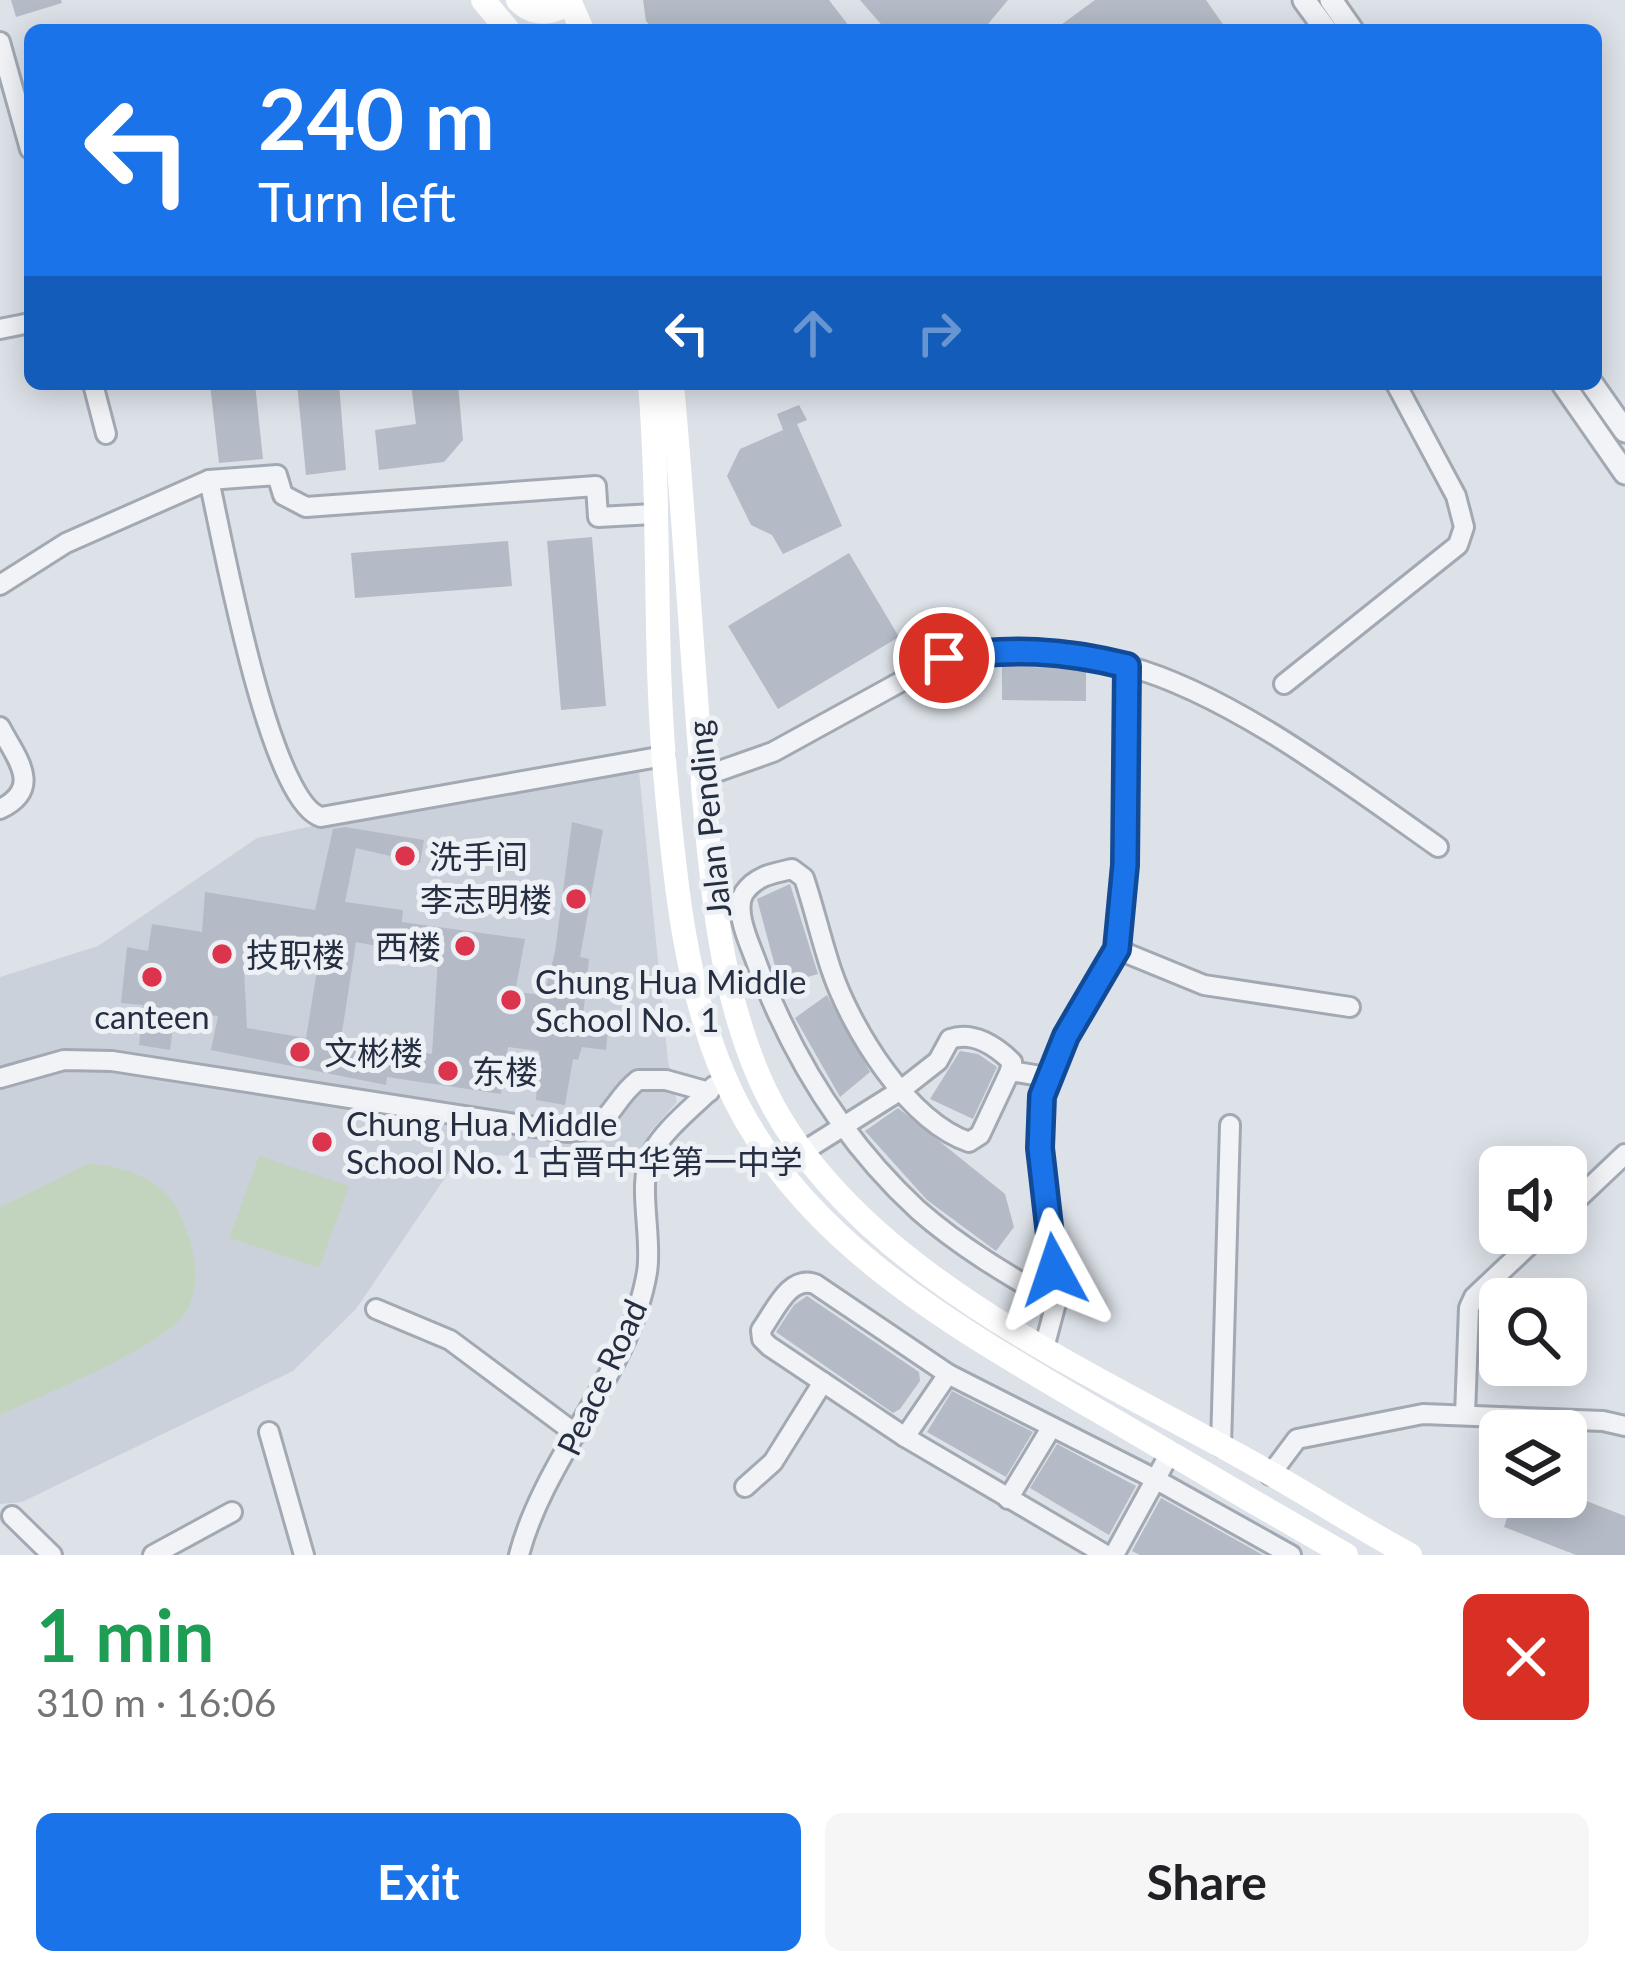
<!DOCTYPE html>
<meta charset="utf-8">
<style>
:root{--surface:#fff;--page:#f6f6f6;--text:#202124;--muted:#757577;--accent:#1a73e8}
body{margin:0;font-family:Lato,"Noto Sans SC",sans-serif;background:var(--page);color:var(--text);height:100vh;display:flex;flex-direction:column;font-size:45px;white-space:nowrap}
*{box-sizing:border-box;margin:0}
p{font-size:39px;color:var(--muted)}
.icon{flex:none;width:66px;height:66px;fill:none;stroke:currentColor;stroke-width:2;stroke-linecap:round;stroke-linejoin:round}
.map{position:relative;height:1555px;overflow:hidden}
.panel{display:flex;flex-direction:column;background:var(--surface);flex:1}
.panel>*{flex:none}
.guide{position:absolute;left:24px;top:24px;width:1578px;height:366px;border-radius:18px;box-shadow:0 6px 30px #0003;background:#1a73e8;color:#fff;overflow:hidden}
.buttons{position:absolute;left:1479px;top:1146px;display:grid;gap:24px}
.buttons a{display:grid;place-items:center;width:108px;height:108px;border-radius:18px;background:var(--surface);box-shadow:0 6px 30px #0003;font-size:60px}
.pin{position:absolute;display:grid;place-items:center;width:102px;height:102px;color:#fff;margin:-51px;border:6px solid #fff;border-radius:50%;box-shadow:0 3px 12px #0007}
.me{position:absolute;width:132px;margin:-66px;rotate:355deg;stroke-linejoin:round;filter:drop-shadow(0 0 9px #0008)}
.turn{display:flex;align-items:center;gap:42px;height:252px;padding:0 36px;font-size:54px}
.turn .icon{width:156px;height:156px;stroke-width:2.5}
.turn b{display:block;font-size:84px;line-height:102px}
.lanes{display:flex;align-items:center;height:114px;padding:0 36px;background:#0003;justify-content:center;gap:60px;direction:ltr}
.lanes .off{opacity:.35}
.round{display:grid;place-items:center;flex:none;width:126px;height:126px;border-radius:18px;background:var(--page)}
.summary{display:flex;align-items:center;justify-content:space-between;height:204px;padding:0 36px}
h1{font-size:72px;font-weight:700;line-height:90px;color:#1e9e55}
.primary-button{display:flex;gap:24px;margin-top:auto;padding:24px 36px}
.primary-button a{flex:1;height:138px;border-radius:18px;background:var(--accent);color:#fff;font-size:48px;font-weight:700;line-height:138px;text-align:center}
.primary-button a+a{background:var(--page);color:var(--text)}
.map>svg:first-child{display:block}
.built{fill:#cbd1db}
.green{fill:#c3d4be}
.building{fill:#b4bbc6;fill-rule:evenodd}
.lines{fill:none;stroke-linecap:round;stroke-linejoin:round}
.minor-casing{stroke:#a2a9b3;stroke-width:24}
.tertiary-casing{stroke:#a2a9b3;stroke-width:27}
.minor{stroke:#f1f3f7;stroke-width:18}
.tertiary{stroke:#f1f3f7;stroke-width:21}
.secondary{stroke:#fff;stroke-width:24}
.route-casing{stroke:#114b97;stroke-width:30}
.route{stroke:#1a73e8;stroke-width:21}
.poi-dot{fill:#dc344d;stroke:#edf1f6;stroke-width:4.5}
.labels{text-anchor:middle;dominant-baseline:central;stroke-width:10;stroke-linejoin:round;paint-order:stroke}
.street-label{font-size:33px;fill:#252f41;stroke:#edf1f6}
.poi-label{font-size:33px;fill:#252f41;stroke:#edf1f6;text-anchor:start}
</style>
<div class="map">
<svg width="1625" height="1555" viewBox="0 0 1625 1555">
<rect width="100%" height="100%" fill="#dde2e9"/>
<polygon class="built" points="638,761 668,1061 677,1102 650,1132 634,1164 462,1153 356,1309 293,1371 22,1502 0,1504 0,977 98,946 257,838 474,791"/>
<g class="green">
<polygon points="259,1156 349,1186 319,1268 229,1238"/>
<path d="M88 1164C124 1165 165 1180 180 1214 193 1242 204 1283 186 1312 164 1347 42 1395 0 1415V1207Z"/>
</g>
<g class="building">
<polygon points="11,0 61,0 62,3 16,17"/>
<polygon points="643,0 829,0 852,30 654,30 646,21"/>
<polygon points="860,0 1008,0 983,30 886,30"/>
<polygon points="1095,0 1206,0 1227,30 1054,30"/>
<polygon points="210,384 255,384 263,459 219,463"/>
<polygon points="297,384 339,384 346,470 306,475"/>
<polygon points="411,384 458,384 463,440 444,462 379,470 375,430 416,424"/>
<polygon points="799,405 807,420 797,424 842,526 783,554 772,535 751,525 727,476 740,449 783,430 777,414"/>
<polygon points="592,537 606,706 561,710 547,541"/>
<polygon points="508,541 512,586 355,598 351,553"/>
<polygon points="849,553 899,637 778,709 728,626"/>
<polygon points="1002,666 1086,669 1086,701 1002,700"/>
<path d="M572 822 603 830 580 957 589 959 583 1016 609 1020 606 1050 582 1047 578 1060 573 1059 565 1105 536 1100 539 1051 508 1047 501 1094 387 1077 386 1085 211 1050 218 1016 175 1011 170 1050 139 1045 143 1005 121 1003 127 947 148 951 152 924 202 932 205 892 315 910 333 829 345 827 424 840 420 863 356 848 345 902 403 910 402 922 525 939 515 992 544 995 555 952ZM356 942 438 958 432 1054 396 1049 395 1055 340 1045ZM243 951 319 958 306 1038 247 1028Z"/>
<polygon points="790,884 818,974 780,985 757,899"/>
<polygon points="827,995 870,1072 840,1097 795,1018"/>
<polygon points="960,1051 978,1054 997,1067 973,1119 930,1099"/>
<polygon points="898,1108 1005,1194 1014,1227 996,1251 927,1200 865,1131"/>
<polygon points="807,1296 919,1372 920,1381 900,1409 893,1413 776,1332 794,1305"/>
<polygon points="952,1391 1033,1432 1006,1477 927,1432"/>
<polygon points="1057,1444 1136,1486 1109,1535 1030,1488"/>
<polygon points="1566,1493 1625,1516 1625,1555 1576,1555 1504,1527 1514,1497 1566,1497"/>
<polygon points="1161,1498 1263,1555 1140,1555 1132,1551"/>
</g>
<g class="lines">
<g class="minor-casing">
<g id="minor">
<polyline points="0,42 30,149"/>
<polyline points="0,329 30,323"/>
<polyline points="93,384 106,434"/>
<path d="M209 480C222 537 269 802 321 817L664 756"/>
<polyline points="0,585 66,543 209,480 277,475 283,495 306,507 596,486 598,517 654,514"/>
<polyline points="1284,684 1458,545 1464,527 1456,496 1396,384"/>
<path d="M0 727C16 758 44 788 0 809"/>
<polyline points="702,777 773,752 944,658 1032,649 1078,653 1127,666"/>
<polyline points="1116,949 1204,985 1350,1007"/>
<path d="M1047 1077 1010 1071 980 1135 969 1142C908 1121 851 1029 831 969 821 939 814 908 804 878L792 869C774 873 755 876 744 893 734 910 748 940 754 956 789 1052 842 1140 918 1210 960 1247 1008 1275 1056 1303"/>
<path d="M0 1078 64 1060 112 1061 567 1132C613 1130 608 1104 638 1080H666L709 1092"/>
<path d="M804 1151 901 1090 938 1061 950 1039C973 1031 996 1046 1012 1062L1010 1071"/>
<polyline points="1566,1210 1625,1154"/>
<polyline points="376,1309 450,1340 576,1434"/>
<path d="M1044 1348 1056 1303 1040 1148 1042 1096 1066 1036 1116 949 1125 865 1127 666C1231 694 1350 785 1438 847"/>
<polyline points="1465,1415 1469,1308 1474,1297 1542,1233"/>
<polyline points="269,1432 304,1555"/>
<polyline points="905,1437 948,1374"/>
<polyline points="1221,1446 1230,1125"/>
<polyline points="1270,1475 1297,1439 1423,1414 1603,1421 1625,1426"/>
<polyline points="745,1487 773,1462 823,1382"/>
<polyline points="1008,1499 1051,1428"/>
<polyline points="12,1516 52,1555"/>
<polyline points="153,1555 232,1512"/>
<path d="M519 1555C544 1458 631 1370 647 1272 653 1237 636 1183 652 1153 664 1129 695 1106 714 1086"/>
<path d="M1106 1555 905 1437 769 1346 762 1339 761 1330C775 1311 789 1275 815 1284L948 1374 1155 1479 1291 1555"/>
<polyline points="1114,1555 1170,1453"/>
</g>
</g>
<g class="tertiary-casing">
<g id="tertiary">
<polyline points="1304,0 1326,30"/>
<polyline points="1331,0 1352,30"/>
<polyline points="1563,384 1625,473"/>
<polyline points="1592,384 1625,431"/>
</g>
</g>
<use href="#minor" class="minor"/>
<use href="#tertiary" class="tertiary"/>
<g class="secondary">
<polyline points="483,0 508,30"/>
<path d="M518 0C532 15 555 16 568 0"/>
<polyline points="569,0 582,30"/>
<path d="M650 384C661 516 653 650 666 783 675 881 685 984 724 1076 792 1237 951 1324 1095 1409 1178 1458 1262 1507 1346 1555"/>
<path d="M672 384C684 514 691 644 702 774 711 876 718 983 759 1077 837 1259 1073 1364 1236 1454 1295 1486 1351 1523 1410 1555"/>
</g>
</g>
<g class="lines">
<g class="route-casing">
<path id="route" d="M944 658C1009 647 1064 650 1127 666L1125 865 1117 949 1066 1036 1042 1096 1040 1148 1054 1270"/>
</g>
<use href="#route" class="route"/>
</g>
<g class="poi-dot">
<circle cx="405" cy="856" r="12"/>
<circle cx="576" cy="899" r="12"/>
<circle cx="465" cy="946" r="12"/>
<circle cx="222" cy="954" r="12"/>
<circle cx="152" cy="977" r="12"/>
<circle cx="511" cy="1000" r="12"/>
<circle cx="300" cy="1052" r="12"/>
<circle cx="448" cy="1071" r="12"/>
<circle cx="322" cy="1142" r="12"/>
</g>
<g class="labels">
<g class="street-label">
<text transform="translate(708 819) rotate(-96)">Jalan Pending</text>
<text transform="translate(601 1377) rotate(-65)">Peace Road</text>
</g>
<g class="poi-label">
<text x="429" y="856">洗手间</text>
<text x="552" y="899" text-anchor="end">李志明楼</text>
<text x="441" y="946" text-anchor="end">西楼</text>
<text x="246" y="954">技职楼</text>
<text x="535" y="981">Chung Hua Middle<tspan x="535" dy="38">School No. 1</tspan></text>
<text x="152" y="1016" text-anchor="middle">canteen</text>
<text x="324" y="1052">文彬楼</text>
<text x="472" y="1071">东楼</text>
<text x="346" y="1123">Chung Hua Middle<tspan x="346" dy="38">School No. 1 古晋中华第一中学</tspan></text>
</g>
</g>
</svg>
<div class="buttons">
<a><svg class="icon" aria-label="sound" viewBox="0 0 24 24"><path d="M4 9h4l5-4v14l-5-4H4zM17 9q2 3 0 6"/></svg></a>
<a><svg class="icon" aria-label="search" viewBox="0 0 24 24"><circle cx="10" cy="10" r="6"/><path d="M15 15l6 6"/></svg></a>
<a><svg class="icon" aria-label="layers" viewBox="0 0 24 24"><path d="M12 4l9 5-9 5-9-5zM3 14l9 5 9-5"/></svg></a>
</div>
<div class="pin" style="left:944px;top:658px;background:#d93025"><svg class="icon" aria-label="arrive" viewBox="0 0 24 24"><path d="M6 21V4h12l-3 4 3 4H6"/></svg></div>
<svg class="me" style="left:1054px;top:1270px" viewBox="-20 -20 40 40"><path d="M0-17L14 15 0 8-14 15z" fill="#1a73e8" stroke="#fff" stroke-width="4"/></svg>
<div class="guide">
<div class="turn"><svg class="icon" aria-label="left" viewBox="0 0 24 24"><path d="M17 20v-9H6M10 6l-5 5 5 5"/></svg><div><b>240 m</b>Turn left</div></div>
<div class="lanes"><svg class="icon" aria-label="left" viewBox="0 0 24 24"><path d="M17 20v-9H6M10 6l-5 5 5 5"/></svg><svg class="icon off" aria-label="ahead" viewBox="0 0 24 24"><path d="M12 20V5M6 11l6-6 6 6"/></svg><svg class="icon off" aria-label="right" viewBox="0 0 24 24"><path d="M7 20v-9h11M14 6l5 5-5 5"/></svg></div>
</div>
</div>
<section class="panel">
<div class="summary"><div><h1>1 min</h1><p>310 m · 16:06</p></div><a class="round" style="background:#d93025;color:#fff"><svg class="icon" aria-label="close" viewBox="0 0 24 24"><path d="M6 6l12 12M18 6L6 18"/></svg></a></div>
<div class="primary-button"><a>Exit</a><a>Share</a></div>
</section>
